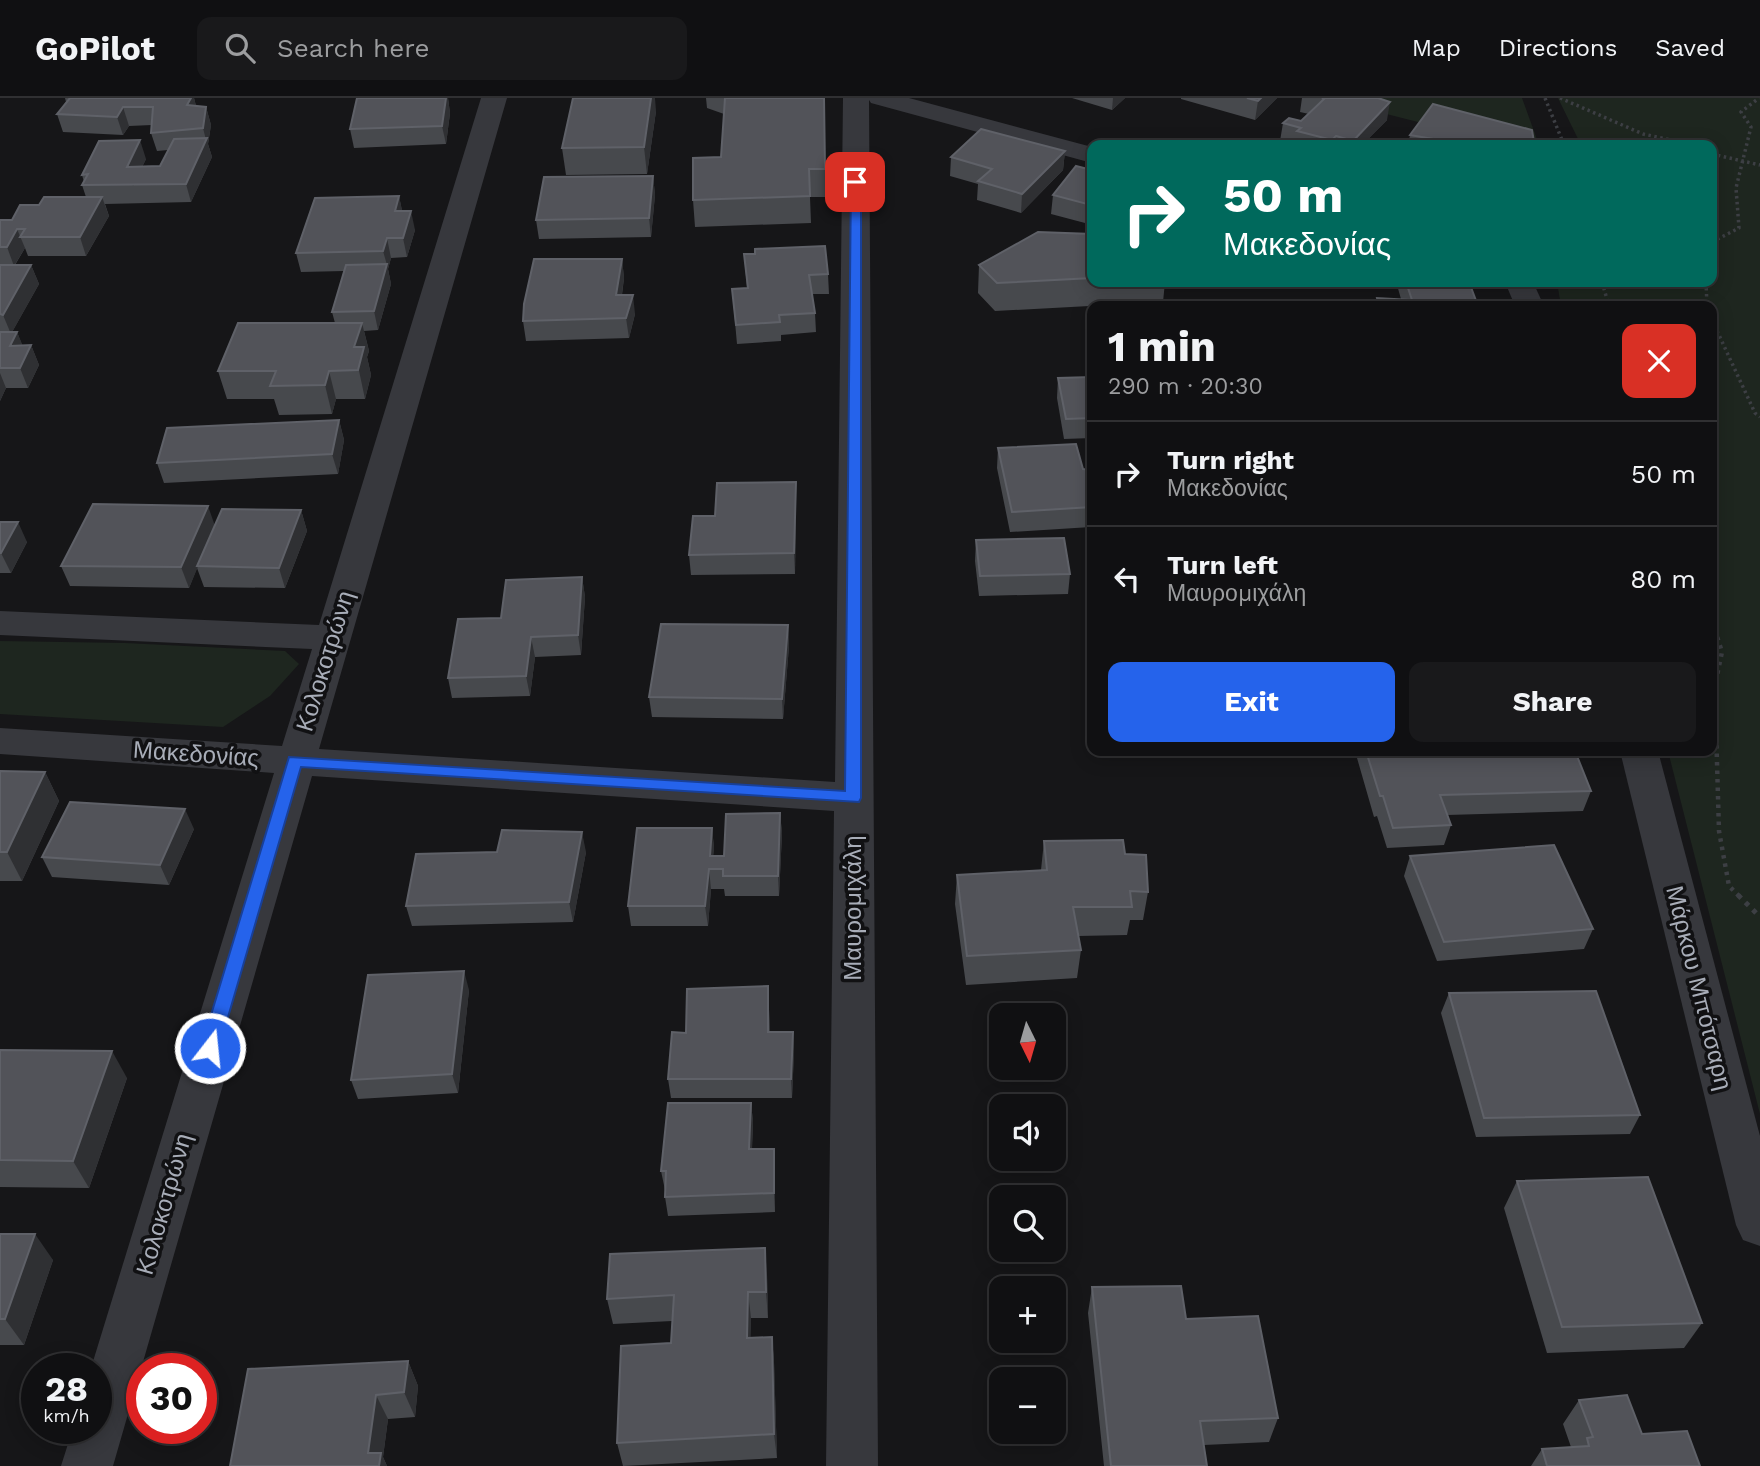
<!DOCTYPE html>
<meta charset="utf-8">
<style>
:root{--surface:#101012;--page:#19191b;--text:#f1f3f6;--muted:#9c9d9f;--line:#303032;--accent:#2563eb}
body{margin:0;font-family:"Work Sans",sans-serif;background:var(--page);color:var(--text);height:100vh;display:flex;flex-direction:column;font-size:26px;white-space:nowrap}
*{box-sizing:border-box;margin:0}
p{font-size:23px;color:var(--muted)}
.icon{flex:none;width:38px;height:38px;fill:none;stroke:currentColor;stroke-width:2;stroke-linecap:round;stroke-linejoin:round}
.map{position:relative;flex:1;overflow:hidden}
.drawer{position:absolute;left:1087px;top:203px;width:630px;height:455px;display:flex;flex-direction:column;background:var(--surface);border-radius:14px;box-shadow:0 4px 18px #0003,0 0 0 2px var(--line)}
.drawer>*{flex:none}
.hud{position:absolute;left:1087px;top:42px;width:630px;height:147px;border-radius:14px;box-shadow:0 4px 18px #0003,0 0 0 2px var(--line);background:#00695c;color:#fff;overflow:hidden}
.needle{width:46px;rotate:175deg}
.fabs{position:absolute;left:989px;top:905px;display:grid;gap:14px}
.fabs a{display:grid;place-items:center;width:77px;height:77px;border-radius:14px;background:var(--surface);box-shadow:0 4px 18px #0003,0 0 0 2px var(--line);font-size:35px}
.speed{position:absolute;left:21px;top:1255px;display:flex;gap:14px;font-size:35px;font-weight:700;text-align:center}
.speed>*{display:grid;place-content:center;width:91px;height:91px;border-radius:50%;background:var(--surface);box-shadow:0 4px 18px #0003,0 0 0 2px var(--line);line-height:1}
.speed small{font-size:18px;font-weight:400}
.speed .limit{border:10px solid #d22;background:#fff;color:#111}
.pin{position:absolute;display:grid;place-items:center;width:60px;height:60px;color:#fff;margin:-30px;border-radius:14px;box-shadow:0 4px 10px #0006}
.me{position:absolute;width:77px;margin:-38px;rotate:16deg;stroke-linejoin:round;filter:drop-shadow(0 0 5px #0008)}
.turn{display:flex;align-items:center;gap:24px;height:147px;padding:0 21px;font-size:32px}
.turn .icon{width:91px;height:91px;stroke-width:2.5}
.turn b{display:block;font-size:49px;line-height:60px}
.round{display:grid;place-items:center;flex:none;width:74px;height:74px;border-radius:14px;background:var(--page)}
.head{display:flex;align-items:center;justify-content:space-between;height:119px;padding:0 21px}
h1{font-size:42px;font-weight:700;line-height:52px}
.primary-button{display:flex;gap:14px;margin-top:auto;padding:14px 21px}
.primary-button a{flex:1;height:80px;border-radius:14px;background:var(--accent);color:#fff;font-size:28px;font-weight:700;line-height:80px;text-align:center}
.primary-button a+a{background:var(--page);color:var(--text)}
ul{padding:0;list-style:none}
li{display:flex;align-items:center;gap:21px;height:105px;padding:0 21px;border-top:2px solid var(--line)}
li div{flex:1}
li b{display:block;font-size:26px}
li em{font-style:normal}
header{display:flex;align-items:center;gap:42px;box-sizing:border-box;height:98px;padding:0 35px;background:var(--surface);border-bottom:2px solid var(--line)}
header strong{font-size:33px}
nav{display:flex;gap:38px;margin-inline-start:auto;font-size:24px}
.search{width:490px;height:63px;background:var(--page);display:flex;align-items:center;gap:18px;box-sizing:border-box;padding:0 24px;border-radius:14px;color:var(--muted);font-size:26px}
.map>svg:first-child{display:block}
.green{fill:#1e261f}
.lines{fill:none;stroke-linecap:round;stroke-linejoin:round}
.path-far2{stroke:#3d3f44;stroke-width:3.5;stroke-dasharray:2.5 3.5;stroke-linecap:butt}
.path-far1{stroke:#3d3f44;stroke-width:4.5;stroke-dasharray:3.5 5;stroke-linecap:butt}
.path{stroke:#3d3f44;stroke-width:5;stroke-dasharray:4.5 6;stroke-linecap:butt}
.minor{fill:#37383d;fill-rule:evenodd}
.wall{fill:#47494d}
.shaded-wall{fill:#2f3033}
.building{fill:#525359;stroke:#5f6168;stroke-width:2}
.route{fill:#2563eb;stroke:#184099;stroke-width:2}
.labels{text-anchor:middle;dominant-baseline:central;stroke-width:7;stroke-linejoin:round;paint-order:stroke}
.street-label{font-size:24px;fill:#a8adb8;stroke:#111113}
</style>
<header>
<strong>GoPilot</strong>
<div class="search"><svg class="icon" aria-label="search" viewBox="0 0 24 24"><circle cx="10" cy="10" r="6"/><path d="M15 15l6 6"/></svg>Search here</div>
<nav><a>Map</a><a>Directions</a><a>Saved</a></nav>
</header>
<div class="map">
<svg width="1760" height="1368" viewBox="0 0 1760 1368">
<rect width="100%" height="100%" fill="#161618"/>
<g class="green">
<polygon points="1323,0 1522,0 1539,47 1509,47"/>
<polygon points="1558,0 1760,0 1760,1016 1668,653 1712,653 1712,208 1561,208 1557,184 1712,184 1712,47 1581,47"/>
<polygon points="0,543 125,545 285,553 299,566 270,598 223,629 0,616"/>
</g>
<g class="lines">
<g class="path-far2">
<polyline points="1545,0 1564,47"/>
<polyline points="1560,0 1643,36 1695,47"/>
<polyline points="1712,56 1760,67"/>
<polyline points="1712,144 1739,130 1736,90 1751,29 1741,14 1759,0"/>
<polyline points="1602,184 1609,208"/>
<polyline points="1706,184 1707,208"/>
<polyline points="1712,222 1755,315 1760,319"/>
</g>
<g class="path-far1">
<polyline points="1712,523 1722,554 1712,601"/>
<polyline points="1715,596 1719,733 1729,788 1740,799"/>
</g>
<polyline class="path" points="1738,797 1760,819"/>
<g class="minor">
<polygon points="481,0 507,0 319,651 835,684 843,0 909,0 1092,49 1092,65 871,5 869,2 878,1368 826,1368 834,713 312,678 113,1368 61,1368 73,1330 96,1330 96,1270 91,1270 274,675 0,656 0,630 282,648 312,551 0,537 0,513 319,527"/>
<polygon points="1505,184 1533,184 1544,208 1515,208"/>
<polygon points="1620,653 1658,653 1760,1038 1760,1148 1743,1142 1736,1127"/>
</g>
</g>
<g class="wall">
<polygon points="65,0 194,0 196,8 206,9 211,27 208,46 212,59 191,104 105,106 109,118 86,158 28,158 25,150 15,167 31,167 39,186 12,234 17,234 22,247 31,247 39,267 28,290 6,290 0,303 0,122 12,122 39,107 86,99 82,87 84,84 82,77 146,61 142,69 160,68 168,52 157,53 151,35 152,27 129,28 123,37 63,34 57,16 66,4"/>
<polygon points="357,0 448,0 450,15 446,46 354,50 350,31"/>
<polygon points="706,0 824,0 826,99 810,99 811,125 695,129 693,102 721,59 724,16 707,10"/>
<polygon points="1072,0 1125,0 1112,12"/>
<polygon points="1181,0 1277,0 1255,22 1181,1"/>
<polygon points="1302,0 1378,0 1387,22 1362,47 1292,47 1280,43 1283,25 1301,23 1309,16 1300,14"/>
<polygon points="656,13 647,76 566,77 562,50"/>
<polygon points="1410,37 1534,44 1533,47 1408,47"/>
<polygon points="1065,53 1063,72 1021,115 977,102 978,86 950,78 951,59"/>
<polygon points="1092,72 1092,120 1091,119 1085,125 1051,116 1053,97"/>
<polygon points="653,78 655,97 651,139 539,141 536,122"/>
<polygon points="399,98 402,113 415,132 407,159 391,160 388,171 391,186 378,232 364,233 369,253 367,259 371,277 365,301 336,301 332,316 279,317 274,301 227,301 218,273 335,225 332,214 344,173 301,174 296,155"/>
<polygon points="1092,136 1092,184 1165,184 1163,204 995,213 978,195 979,167"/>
<polygon points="744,156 755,156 828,176 829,196 812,196 815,215 816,234 781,237 781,243 737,246 732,191 747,190"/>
<polygon points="622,161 624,180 622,197 635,216 629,240 526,243 523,223"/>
<polygon points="1398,184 1469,184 1478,208 1375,208 1377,200 1401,201 1397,187"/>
<polygon points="1092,279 1092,340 1064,341 1057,300 1058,280"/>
<polygon points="339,322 344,342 338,376 164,385 157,365"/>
<polygon points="998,350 1083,371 1092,372 1091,429 1010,434 997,370"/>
<polygon points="796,384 796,404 795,476 691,477 689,457 715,418"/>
<polygon points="301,412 307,433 285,490 204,489 197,470 189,490 70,488 61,468 215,428"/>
<polygon points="0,424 27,444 11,475 0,475"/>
<polygon points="976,442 1070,476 1068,496 979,498 975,463"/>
<polygon points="582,479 585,499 581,557 535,559 530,598 452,600 448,580 501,520"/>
<polygon points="1091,526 1092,526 1092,570 1088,546"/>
<polygon points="788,527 789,548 783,621 652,619 649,599"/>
<polygon points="1355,653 1575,653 1591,693 1583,713 1447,717 1451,727 1444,747 1387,750 1377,718 1374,719"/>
<polygon points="0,673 45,674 59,703 22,783 0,783"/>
<polygon points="780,715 782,735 779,798 725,798 724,791 711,791 708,828 631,828 628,808 712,730 714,750 713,758 724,758"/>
<polygon points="194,731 169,787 52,779 42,759"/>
<polygon points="1044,743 1125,756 1148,794 1143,822 1130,822 1127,837 1078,838 1081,852 1077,880 966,887 955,806 957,777 1041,772"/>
<polygon points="586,754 573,824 412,828 406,808"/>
<polygon points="1410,758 1593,831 1584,851 1437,863 1404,778"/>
<polygon points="768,888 770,934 793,934 794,953 792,1000 671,1000 668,981 686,935"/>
<polygon points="469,892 458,995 358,1001 351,982"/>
<polygon points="1449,895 1640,1017 1630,1036 1476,1039 1441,915"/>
<polygon points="0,952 127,980 89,1090 0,1089"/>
<polygon points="751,1005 753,1024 752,1051 774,1051 775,1069 775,1114 668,1118 665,1099 665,1092 661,1073"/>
<polygon points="1517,1083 1702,1225 1684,1250 1547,1255 1504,1110"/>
<polygon points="0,1136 53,1162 24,1247 0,1247"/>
<polygon points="767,1176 768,1220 751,1220 750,1240 772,1239 774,1264 777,1360 623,1368 617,1345 671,1245 672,1223 613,1226 607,1201"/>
<polygon points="1092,1189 1186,1221 1278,1320 1269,1344 1204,1347 1207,1368 1104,1368 1088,1215"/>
<polygon points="408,1263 418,1288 415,1319 388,1321 383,1359 387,1368 230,1368"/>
<polygon points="1579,1302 1642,1336 1700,1368 1531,1368 1542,1351 1571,1349 1563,1326"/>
</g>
<g class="shaded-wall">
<polygon points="191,0 194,0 198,15 187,7"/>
<polygon points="446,0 448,0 450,15 446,46 442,28"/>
<polygon points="651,0 655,0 656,13 647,76 644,49"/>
<polygon points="1113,0 1125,0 1112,12"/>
<polygon points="1261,0 1277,0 1255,22 1258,3"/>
<polygon points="1390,4 1387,22 1362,47 1352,47 1353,43"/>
<polygon points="123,9 129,28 123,37 117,19"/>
<polygon points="206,9 211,27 208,46 212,59 191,104 186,86 206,42 203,30"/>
<polygon points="1336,38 1334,47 1331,47 1332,42"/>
<polygon points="140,42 146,61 133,88 127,69"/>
<polygon points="1065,53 1063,72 1021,115 1022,96"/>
<polygon points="653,78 655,97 651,139 649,120"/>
<polygon points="399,98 403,117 395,113"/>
<polygon points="102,99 109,118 86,158 80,139"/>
<polygon points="1092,101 1091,119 1085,125 1087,106"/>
<polygon points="411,113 415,132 407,159 403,140"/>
<polygon points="17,131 25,150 14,168 7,149"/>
<polygon points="387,140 391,160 388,171 391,186 378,232 374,213 387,167 383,153"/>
<polygon points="622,161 624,180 619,216 616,197"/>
<polygon points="31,167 39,186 11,236 3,217"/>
<polygon points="633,197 635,216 629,240 626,220"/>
<polygon points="362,225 369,253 367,259 371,277 365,301 354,249"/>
<polygon points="17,234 25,253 10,248"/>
<polygon points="31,247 39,267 28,290 20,270"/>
<polygon points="329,273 336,301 332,316 325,287"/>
<polygon points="0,275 6,290 0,303"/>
<polygon points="339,322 344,342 338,376 332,356"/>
<polygon points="796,384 796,404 795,476 794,455"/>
<polygon points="208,408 215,428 189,490 181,469"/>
<polygon points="301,412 307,433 285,490 279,470"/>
<polygon points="18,424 27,444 11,475 1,455"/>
<polygon points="582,479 585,499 581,557 578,537"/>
<polygon points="788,527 789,548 783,621 782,601"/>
<polygon points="531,539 535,559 530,598 526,578"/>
<polygon points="45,674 59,703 22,783 7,754"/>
<polygon points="185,711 194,731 169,787 160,767"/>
<polygon points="780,715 782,735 779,798 778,778"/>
<polygon points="712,730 714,750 712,771 710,758"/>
<polygon points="582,734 586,754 573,824 569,804"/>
<polygon points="709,771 711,791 708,828 705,808"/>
<polygon points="464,873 469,892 458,995 452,976"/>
<polygon points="768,888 769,908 770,953 768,934"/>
<polygon points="793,934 794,953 792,1000 791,981"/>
<polygon points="112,953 127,980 89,1090 73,1063"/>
<polygon points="751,1005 753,1024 751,1070 749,1051"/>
<polygon points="774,1051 775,1069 775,1114 774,1095"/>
<polygon points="35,1136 53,1162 24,1247 5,1221"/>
<polygon points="765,1150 767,1176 768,1220 766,1194"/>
<polygon points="748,1194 751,1220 750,1265 747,1240"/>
<polygon points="772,1239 774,1264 777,1360 774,1336"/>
<polygon points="408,1263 418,1288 415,1319 404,1294"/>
<polygon points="376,1297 388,1321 383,1359 387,1368 375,1368 368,1355"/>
</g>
<g class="building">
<polygon points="70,0 191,0 187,7 206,9 203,30 151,35 153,9 123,9 117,19 57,16"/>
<polygon points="357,0 446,0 442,28 350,31"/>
<polygon points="573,0 651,0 644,49 562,50"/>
<polygon points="725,0 824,0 825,71 809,71 810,98 693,102 693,60 721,59"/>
<polygon points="1247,0 1261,0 1258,3"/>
<polygon points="1322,0 1378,0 1390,4 1353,43 1336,38 1332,42 1297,33 1301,30 1283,25 1289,20 1301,23 1324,1"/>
<polygon points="1433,6 1532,32 1534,44 1517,43 1515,46 1517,47 1444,47 1433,41 1410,37"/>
<polygon points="981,31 1065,53 1022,96 978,83 992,71 951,59"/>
<polygon points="207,40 186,86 82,87 88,76 82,77 99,43 140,42 127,69 160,68 174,41"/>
<polygon points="1076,68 1092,72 1092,101 1087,106 1053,97"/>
<polygon points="653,78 649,120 536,122 544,79"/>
<polygon points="399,98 395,113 411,113 403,140 387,140 383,153 296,155 315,100"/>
<polygon points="44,99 102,99 80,139 20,139 25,131 17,131 7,149 0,149 0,122 12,122 20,107 39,107"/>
<polygon points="1038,134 1092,136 1092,180 997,185 979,167"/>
<polygon points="825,148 828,176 809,177 815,215 779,217 780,224 736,227 732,191 748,190 744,156 755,156 755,151"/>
<polygon points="534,161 622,161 616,197 633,197 626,220 523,223 524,206"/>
<polygon points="387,166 374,213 332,214 346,167"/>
<polygon points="0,167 31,167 3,217 0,216"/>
<polygon points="1406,184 1469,184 1478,208 1379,208 1377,200 1412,202"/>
<polygon points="238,225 362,225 354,249 364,249 358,272 329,273 325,287 270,288 276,273 218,273"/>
<polygon points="0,234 17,234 10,248 31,247 20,270 0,270"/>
<polygon points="1092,279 1092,320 1066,321 1058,280"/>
<polygon points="339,322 332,356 157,365 167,330"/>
<polygon points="1076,346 1083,371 1092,372 1092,409 1012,414 998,350"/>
<polygon points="796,384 794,455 689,457 693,418 715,418 717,385"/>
<polygon points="93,406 208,408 181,469 61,468"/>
<polygon points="222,411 301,412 279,470 197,468"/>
<polygon points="0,424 18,424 1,455 0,455"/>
<polygon points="1064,440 1070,476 980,478 976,442"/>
<polygon points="582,479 578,537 531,539 526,578 448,580 458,521 501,520 506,482"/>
<polygon points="661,526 788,527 782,601 649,599"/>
<polygon points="1366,653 1575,653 1591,693 1440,697 1451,727 1393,730 1383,698 1380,698"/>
<polygon points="0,673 45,674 7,754 0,754"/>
<polygon points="70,704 185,711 160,767 42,759"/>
<polygon points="780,715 778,778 723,778 723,771 709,771 705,808 628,808 637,730 712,730 710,758 724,758 726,716"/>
<polygon points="502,732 582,734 569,804 406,808 416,756 497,754"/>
<polygon points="1123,742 1125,756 1146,757 1148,794 1130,793 1132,809 1073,809 1081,852 967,858 957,777 1047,772 1044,743"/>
<polygon points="1554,747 1593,831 1444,844 1410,758"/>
<polygon points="464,873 452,976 351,982 368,877"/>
<polygon points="768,888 768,934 793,934 791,981 668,981 672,934 686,935 687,891"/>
<polygon points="1596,893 1640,1017 1484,1020 1449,895"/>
<polygon points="0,952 112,953 73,1063 0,1062"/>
<polygon points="668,1005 751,1005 749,1051 774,1051 774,1095 665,1099 666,1073 661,1073"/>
<polygon points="1648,1079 1702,1225 1562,1229 1517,1083"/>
<polygon points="0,1136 35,1136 5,1221 0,1221"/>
<polygon points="765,1150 766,1194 748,1194 747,1240 772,1239 774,1336 617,1345 621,1248 671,1245 674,1197 607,1201 610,1156"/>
<polygon points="1181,1188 1186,1221 1258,1218 1278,1320 1200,1323 1207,1368 1111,1368 1092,1189"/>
<polygon points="408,1263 404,1294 376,1297 368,1355 381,1355 379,1368 230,1368 248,1271"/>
<polygon points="1627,1297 1642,1336 1687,1333 1700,1368 1547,1368 1542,1351 1589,1348 1587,1340 1593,1339 1579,1302"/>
</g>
<polygon class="route" points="851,82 861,84 861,700 859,704 301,669 219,950 216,956 210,958 203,956 201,950 289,659 845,693"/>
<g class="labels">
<g class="street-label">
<text transform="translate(325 563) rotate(-73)">Κολοκοτρώνη</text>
<text transform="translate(196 656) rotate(4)">Μακεδονίας</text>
<text transform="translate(853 810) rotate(-90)">Μαυρομιχάλη</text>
<text transform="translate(1699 890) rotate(76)">Μάρκου Μπότσαρη</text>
<text transform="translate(164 1106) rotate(-74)">Κολοκοτρώνη</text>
</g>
</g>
</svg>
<div class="fabs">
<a><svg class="needle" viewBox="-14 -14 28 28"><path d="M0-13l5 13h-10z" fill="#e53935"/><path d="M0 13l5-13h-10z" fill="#9c9d9f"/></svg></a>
<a><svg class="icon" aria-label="sound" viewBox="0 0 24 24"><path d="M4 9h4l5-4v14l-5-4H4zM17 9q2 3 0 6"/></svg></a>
<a><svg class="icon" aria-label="search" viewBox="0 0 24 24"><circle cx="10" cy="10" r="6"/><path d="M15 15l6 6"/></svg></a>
<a>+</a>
<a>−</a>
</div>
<div class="speed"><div>28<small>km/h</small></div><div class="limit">30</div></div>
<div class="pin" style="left:855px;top:84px;background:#d93025"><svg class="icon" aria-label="arrive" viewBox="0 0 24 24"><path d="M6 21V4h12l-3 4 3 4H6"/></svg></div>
<svg class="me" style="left:210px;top:950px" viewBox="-20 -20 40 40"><circle r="17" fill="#2563eb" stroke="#fff" stroke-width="3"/><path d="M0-11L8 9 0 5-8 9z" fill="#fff"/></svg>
<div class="hud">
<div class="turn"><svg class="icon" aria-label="right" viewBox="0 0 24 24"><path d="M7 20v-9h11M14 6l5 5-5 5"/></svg><div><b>50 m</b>Μακεδονίας</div></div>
</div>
<section class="drawer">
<div class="head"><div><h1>1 min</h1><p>290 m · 20:30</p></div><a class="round" style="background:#d93025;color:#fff"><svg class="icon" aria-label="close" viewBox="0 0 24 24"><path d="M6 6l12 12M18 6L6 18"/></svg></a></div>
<ul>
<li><svg class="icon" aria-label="right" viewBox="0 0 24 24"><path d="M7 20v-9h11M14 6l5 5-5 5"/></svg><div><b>Turn right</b><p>Μακεδονίας</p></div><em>50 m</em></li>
<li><svg class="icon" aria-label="left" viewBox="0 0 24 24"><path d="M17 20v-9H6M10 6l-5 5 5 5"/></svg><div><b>Turn left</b><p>Μαυρομιχάλη</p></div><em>80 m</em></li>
</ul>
<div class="primary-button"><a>Exit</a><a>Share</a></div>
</section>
</div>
